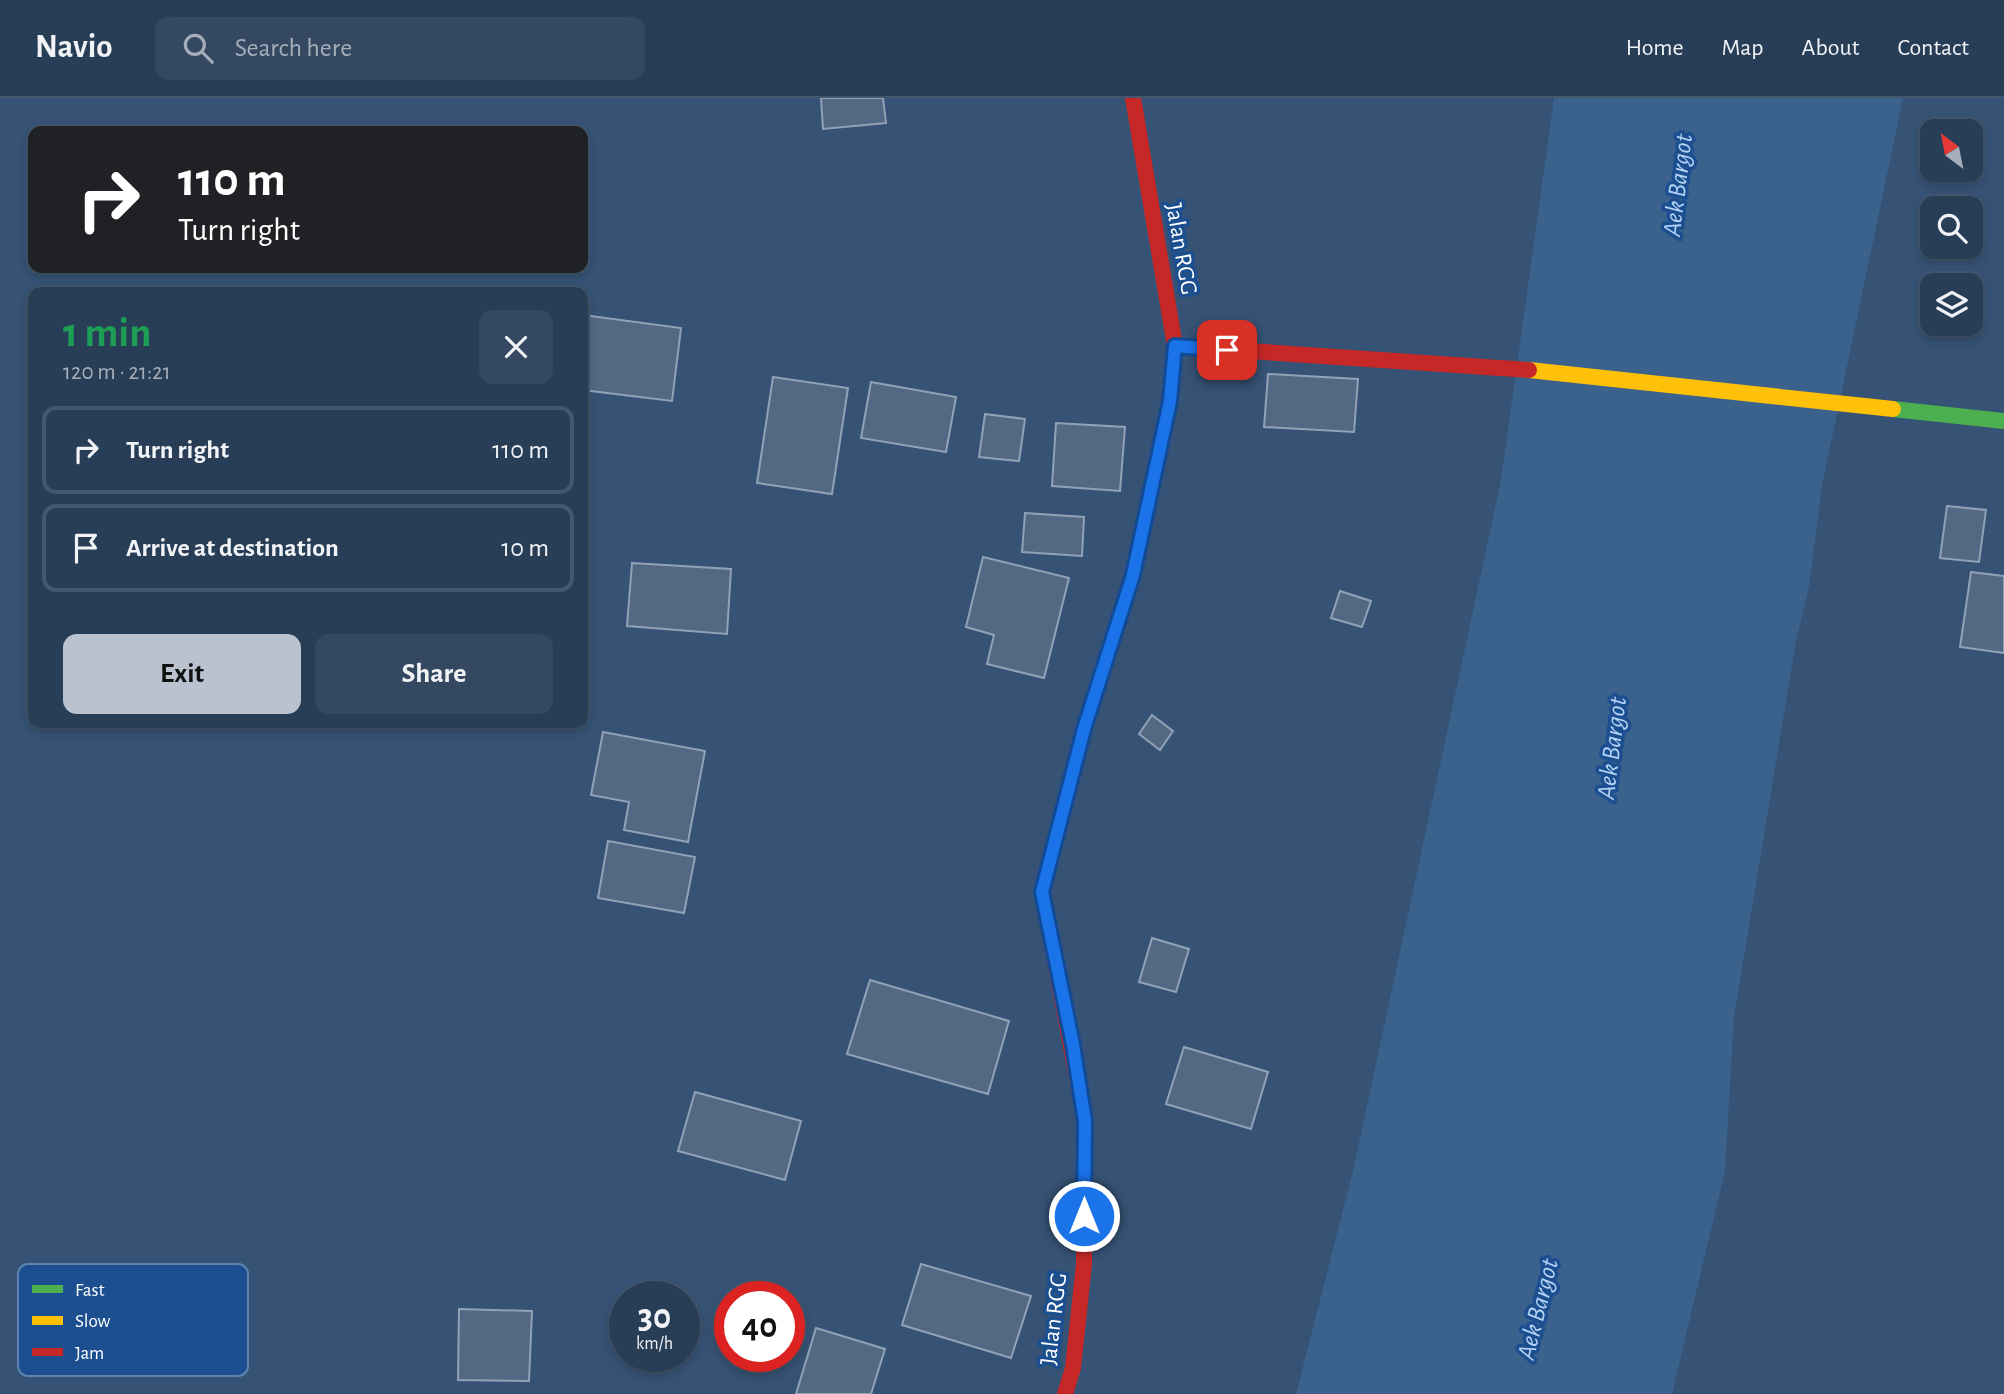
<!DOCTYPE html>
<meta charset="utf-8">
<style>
:root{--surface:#283e57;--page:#344961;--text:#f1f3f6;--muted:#a5aeba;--line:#44576d;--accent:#b9c2ce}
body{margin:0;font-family:"Alegreya Sans",sans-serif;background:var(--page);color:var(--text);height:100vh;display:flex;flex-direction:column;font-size:26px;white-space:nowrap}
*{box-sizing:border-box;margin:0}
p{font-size:23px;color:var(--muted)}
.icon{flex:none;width:38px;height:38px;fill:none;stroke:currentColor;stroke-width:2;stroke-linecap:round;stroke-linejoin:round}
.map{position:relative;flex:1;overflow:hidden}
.panel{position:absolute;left:28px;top:189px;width:560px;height:441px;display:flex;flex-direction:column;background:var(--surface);border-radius:14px;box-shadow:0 4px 10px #0003,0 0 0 2px var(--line)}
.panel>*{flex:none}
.top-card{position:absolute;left:28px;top:28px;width:560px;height:147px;border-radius:14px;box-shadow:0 4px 10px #0003,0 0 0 2px var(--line);background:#202124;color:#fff;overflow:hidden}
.needle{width:46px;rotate:328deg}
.tools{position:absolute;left:1920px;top:21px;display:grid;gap:14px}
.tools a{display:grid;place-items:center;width:63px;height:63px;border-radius:14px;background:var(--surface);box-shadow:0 4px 10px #0003,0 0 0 2px var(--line);font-size:35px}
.speed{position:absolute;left:609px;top:1183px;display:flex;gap:14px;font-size:35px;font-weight:700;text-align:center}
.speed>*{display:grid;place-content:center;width:91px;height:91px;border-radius:50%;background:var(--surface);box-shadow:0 4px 10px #0003,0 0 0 2px var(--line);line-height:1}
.speed small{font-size:18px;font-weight:400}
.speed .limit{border:10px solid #d22;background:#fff;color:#111}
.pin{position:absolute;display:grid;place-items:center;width:60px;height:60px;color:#fff;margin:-30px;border-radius:14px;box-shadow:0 4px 10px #0006}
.me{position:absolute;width:77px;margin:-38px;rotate:0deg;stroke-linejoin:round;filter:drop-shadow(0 0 5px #0008)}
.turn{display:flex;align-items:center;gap:24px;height:147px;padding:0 35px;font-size:32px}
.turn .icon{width:91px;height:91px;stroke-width:2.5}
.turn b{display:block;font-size:49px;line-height:60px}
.round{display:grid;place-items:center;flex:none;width:74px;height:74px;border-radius:14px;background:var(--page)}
.summary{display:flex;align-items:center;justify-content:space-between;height:119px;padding:0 35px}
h1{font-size:42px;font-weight:700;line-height:52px;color:#1e9e55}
.button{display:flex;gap:14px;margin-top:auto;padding:14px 35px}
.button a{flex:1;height:80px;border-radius:14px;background:var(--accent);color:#111;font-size:28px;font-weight:700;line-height:80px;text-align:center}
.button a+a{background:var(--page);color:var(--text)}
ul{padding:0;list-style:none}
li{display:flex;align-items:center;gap:21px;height:88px;margin:0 14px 10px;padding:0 21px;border:4px solid var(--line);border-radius:14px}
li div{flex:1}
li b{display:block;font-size:26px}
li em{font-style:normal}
header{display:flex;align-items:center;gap:42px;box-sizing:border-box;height:98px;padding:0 35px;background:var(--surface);border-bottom:2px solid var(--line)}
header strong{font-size:33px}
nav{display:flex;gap:38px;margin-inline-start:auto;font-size:24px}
.search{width:490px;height:63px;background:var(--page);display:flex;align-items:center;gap:18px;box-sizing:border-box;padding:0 24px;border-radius:14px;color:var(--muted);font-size:26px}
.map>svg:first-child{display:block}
.water{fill:#3b618d}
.building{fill:#526984;stroke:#92a2b6;stroke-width:2}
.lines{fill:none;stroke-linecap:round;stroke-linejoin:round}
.fast{stroke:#4caf50;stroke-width:16}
.slow{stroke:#ffc107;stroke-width:16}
.jam{stroke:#c62828;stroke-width:16}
.route-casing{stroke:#114b97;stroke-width:18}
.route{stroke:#1a73e8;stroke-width:12}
.labels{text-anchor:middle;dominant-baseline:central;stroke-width:7;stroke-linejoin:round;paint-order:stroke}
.street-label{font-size:24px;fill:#fff;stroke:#1b4f8f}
.water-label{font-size:26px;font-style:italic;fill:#b5d3f5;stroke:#1b4f8f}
.key{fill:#1b4f8f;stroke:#5f84b1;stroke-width:2}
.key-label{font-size:19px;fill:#fff}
</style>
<header>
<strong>Navio</strong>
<div class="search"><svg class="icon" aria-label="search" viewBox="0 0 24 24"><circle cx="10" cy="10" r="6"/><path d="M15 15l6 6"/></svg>Search here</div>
<nav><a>Home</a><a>Map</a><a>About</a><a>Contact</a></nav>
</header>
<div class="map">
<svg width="2004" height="1296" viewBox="0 0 2004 1296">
<rect width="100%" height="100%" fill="#365274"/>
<polygon class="water" points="1554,0 1903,0 1822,388 1809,489 1796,543 1734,919 1725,1073 1672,1296 1296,1296 1353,1073 1501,382"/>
<g class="building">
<polygon points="821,0 883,0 886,25 823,31"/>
<polygon points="583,217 681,230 672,303 583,292"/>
<polygon points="1268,276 1358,281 1354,334 1264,329"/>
<polygon points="773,279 848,290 832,396 757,385"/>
<polygon points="871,284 956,299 946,354 861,340"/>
<polygon points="985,316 1025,321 1019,363 979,359"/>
<polygon points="1056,325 1125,329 1120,393 1052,388"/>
<polygon points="1947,408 1986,412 1979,464 1940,460"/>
<polygon points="1025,415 1084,419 1082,458 1022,454"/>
<polygon points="983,459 1069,480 1044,580 987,566 994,537 966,529"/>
<polygon points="632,465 731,471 727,536 627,528"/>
<polygon points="1971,474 2004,478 2004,555 1960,549"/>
<polygon points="1340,493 1371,503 1362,529 1331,520"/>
<polygon points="1152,617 1173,633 1160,652 1139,636"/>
<polygon points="603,634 705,653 688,744 624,732 629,704 591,697"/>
<polygon points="608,743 695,759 684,815 598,800"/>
<polygon points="1152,840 1189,851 1176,894 1139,884"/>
<polygon points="870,882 1009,923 988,996 847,956"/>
<polygon points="1184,949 1268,974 1251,1031 1166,1006"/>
<polygon points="695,994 801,1023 785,1082 678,1053"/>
<polygon points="921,1166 1031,1198 1011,1260 902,1227"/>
<polygon points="459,1211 532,1213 529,1283 458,1282"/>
<polygon points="816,1230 885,1251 871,1296 796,1296"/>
</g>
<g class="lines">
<polyline class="fast" points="1893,311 2004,323"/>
<g class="slow">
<polyline points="1529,272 1893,311"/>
<polyline points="1053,750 1084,631 1133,476"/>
</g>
<g class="jam">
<polyline points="1133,0 1175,248 1170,303 1133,476"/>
<polyline points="1175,248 1529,272"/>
<polyline points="1053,750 1042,794 1085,1023 1084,1166 1073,1270 1065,1296"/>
</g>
</g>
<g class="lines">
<g class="route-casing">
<polyline id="route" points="1084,1118 1085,1023 1073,947 1042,794 1084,631 1133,477 1170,303 1175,248 1227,252"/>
</g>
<use href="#route" class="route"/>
</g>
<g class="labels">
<g class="street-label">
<text transform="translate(1181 151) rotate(80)">Jalan RGG</text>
<text transform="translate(1054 1221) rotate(-83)">Jalan RGG</text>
</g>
<g class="water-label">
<text transform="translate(1678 87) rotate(-83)">Aek Bargot</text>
<text transform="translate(1612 650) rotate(-83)">Aek Bargot</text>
<text transform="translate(1538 1211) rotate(-76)">Aek Bargot</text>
</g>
</g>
<rect x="18" y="1166" width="230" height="112" rx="10" class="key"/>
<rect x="32" y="1187" width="31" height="8" fill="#4caf50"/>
<rect x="32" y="1218" width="31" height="9" fill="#ffc107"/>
<rect x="32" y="1250" width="31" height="8" fill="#c62828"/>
<g class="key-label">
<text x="75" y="1198">Fast</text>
<text x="75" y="1229">Slow</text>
<text x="75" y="1261">Jam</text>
</g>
</svg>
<div class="tools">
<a><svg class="needle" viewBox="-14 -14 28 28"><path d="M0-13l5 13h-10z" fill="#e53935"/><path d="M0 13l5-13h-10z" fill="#a5aeba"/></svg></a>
<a><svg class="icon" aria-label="search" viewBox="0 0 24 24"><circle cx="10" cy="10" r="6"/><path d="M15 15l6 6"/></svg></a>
<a><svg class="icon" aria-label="layers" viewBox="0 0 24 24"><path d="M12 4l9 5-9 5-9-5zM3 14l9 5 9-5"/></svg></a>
</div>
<div class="speed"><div>30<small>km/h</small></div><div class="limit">40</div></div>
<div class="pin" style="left:1227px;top:252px;background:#d93025"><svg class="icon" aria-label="arrive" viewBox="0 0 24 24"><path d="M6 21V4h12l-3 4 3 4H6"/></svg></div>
<svg class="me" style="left:1084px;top:1118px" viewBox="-20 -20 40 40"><circle r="17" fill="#1a73e8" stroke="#fff" stroke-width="3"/><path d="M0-11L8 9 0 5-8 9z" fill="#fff"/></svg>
<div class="top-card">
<div class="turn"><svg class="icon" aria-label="right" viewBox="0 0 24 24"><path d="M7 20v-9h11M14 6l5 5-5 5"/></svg><div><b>110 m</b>Turn right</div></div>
</div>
<section class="panel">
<div class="summary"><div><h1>1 min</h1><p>120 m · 21:21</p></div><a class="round"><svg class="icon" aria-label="close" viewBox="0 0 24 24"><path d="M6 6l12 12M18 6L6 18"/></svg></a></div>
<ul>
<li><svg class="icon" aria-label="right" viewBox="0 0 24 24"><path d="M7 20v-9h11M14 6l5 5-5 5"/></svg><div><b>Turn right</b></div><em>110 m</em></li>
<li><svg class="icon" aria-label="arrive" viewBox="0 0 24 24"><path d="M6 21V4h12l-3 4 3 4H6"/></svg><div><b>Arrive at destination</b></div><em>10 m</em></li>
</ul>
<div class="button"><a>Exit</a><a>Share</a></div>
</section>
</div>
